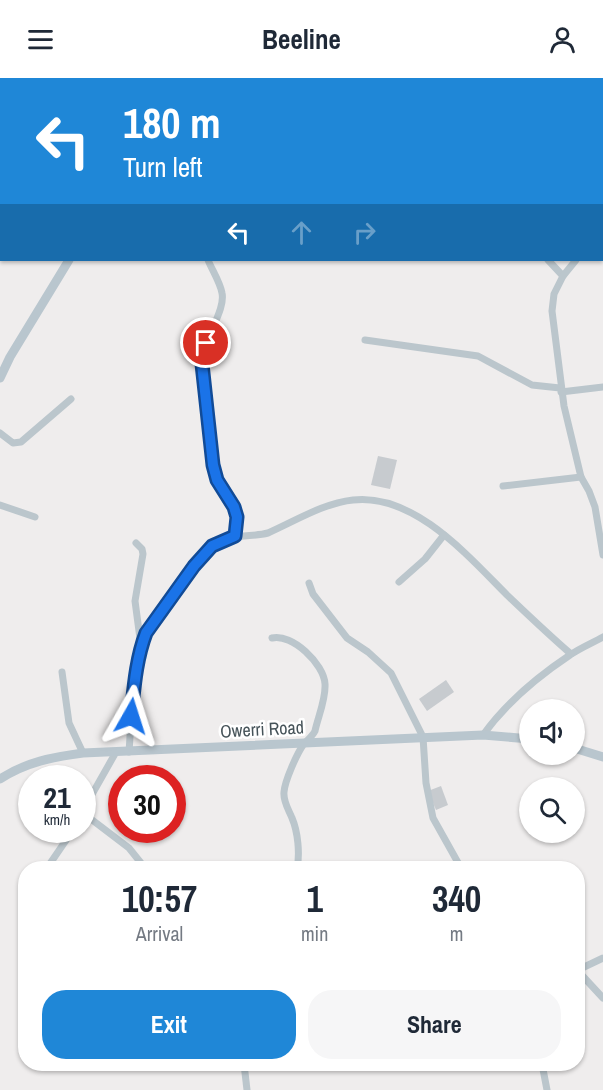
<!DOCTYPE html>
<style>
:root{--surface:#fff;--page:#f6f6f7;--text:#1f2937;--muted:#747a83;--accent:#1f87d7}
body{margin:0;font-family:"Archivo Narrow",sans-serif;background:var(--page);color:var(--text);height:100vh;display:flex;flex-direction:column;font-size:22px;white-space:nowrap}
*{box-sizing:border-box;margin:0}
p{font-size:20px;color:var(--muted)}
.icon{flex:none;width:33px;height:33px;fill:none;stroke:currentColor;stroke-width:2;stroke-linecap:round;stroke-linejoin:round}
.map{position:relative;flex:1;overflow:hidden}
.panel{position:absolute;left:18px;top:783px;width:567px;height:210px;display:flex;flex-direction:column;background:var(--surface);border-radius:24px;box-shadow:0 2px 4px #0004}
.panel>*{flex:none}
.hud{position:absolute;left:0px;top:0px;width:603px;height:183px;box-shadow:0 2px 4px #0004;background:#1f87d7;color:#fff;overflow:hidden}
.controls{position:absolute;left:519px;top:621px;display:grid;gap:12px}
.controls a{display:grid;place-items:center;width:66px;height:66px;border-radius:50%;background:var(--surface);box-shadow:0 2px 4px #0004;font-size:30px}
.speed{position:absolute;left:18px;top:687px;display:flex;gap:12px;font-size:30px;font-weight:700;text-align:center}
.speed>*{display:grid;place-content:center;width:78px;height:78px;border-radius:50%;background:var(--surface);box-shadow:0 2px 4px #0004;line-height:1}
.speed small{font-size:15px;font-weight:400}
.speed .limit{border:9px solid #d22;background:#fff;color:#111}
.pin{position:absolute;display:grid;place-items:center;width:51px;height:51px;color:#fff;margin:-26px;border:3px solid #fff;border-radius:50%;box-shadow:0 2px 6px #0007}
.me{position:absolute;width:66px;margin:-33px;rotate:6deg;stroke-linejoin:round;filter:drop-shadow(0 0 4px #0008)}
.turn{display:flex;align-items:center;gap:21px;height:126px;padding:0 24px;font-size:27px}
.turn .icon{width:78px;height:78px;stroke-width:2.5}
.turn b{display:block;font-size:42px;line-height:51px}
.lanes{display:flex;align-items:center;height:57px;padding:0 24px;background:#0003;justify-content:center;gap:30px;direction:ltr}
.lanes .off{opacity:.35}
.eta{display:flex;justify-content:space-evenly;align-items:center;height:102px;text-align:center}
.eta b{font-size:36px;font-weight:800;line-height:42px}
.button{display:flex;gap:12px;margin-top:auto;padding:12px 24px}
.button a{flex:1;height:69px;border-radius:24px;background:var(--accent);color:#fff;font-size:24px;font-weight:800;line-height:69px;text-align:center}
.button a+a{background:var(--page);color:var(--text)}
header{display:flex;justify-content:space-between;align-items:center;height:78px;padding:0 24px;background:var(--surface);font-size:27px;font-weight:800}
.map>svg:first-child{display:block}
.building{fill:#c7cbcf}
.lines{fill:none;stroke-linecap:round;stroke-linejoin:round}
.street{stroke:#bbc6cc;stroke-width:7}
.secondary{stroke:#b9c6ce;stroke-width:9}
.route-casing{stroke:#114b97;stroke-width:15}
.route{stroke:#1a73e8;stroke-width:10}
.labels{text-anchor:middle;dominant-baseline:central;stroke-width:5;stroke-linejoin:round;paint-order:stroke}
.street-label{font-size:18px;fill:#465359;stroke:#fff}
</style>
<header><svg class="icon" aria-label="menu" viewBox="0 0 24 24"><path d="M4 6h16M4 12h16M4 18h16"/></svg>Beeline<svg class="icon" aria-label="person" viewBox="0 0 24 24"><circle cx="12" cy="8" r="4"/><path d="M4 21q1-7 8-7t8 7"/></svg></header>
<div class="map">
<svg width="603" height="1012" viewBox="0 0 603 1012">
<rect width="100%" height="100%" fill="#efeded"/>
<g class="building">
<polygon points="378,378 397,382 390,411 371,407"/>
<polygon points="446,602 454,614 427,633 419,621"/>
<polygon points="441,708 448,727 436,732 428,713"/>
</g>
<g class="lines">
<g class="street">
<polyline points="522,0 529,2"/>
<polyline points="602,18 603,18"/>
<polyline points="602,131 603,129"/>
<path d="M208 182C212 192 220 204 222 215 226 234 200 264 203 290 206 323 206 358 214 390 221 420 239 424 235 458"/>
<polyline points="548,182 563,198"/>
<polyline points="576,182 563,198 554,216 552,233 564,328 581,399 589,413 595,429 603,477"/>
<polyline points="365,262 478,278 532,307 560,310"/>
<polyline points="561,314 603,309"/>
<polyline points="0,355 13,365 21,364 71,321"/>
<polyline points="503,408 581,399"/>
<polyline points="0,427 35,439"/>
<polyline points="136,465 142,471 143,476 135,523 141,568"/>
<polyline points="399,504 425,481 444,457"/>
<polyline points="309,505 313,516 347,560 368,574 391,595 423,659 426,705 433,740 461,790"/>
<path d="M272 560C292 555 324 586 325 606 326 621 318 639 315 653 312 659 307 662 303 667 297 676 285 702 284 714 283 724 289 732 292 740 298 754 300 776 297 790"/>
<polyline points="62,594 69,645 83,675"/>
<path d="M483 657C506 625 537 599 570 577 580 570 592 565 603 559"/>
<polyline points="116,674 86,727 87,738 129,770 145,790"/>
<path d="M129 674C132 635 131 592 146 555 164 530 195 474 223 463 238 456 253 459 268 455 295 443 324 425 353 422 414 415 468 478 507 517 528 537 549 557 571 576"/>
<polyline points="47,790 73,752"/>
<polyline points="578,890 582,890 603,880"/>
<polyline points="578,893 603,920"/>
<polyline points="244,986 247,1012"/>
<polyline points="542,986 547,1012"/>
</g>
<g class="secondary">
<polyline points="167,2 168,0"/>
<polyline points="0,300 10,279 69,182"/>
<polyline points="574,670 603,679"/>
<path d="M0 701C26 684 53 679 83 675L483 657 530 661"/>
</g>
</g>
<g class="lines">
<g class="route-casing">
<path id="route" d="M131 638C134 610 136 581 146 555L194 488 212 468 235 458 237 439 234 429 217 402 213 387 202 286 203 271 206 265"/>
</g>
<use href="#route" class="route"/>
</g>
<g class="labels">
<g class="street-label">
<text transform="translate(262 651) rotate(-3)">Owerri Road</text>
</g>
</g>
</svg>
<div class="controls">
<a><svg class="icon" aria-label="sound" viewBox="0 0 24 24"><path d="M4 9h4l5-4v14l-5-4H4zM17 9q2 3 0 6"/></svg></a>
<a><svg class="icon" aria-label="search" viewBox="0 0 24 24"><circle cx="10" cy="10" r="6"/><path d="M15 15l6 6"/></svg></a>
</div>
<div class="speed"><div>21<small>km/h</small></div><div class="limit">30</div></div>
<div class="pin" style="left:206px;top:265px;background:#d93025"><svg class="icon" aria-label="arrive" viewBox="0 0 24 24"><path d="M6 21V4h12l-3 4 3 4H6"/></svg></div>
<svg class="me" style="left:131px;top:638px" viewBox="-20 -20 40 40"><path d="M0-17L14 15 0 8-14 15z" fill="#1a73e8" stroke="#fff" stroke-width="4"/></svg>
<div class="hud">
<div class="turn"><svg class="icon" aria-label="left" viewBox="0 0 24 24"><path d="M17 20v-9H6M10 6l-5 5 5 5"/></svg><div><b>180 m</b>Turn left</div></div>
<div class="lanes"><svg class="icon" aria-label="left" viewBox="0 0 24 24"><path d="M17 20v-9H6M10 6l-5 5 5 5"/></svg><svg class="icon off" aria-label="ahead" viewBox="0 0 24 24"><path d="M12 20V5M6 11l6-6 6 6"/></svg><svg class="icon off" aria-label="right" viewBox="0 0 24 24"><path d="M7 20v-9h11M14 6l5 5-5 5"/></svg></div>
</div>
<section class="panel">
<div class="eta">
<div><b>10:57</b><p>Arrival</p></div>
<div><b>1</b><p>min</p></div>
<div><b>340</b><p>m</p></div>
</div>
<div class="button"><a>Exit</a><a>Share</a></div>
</section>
</div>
